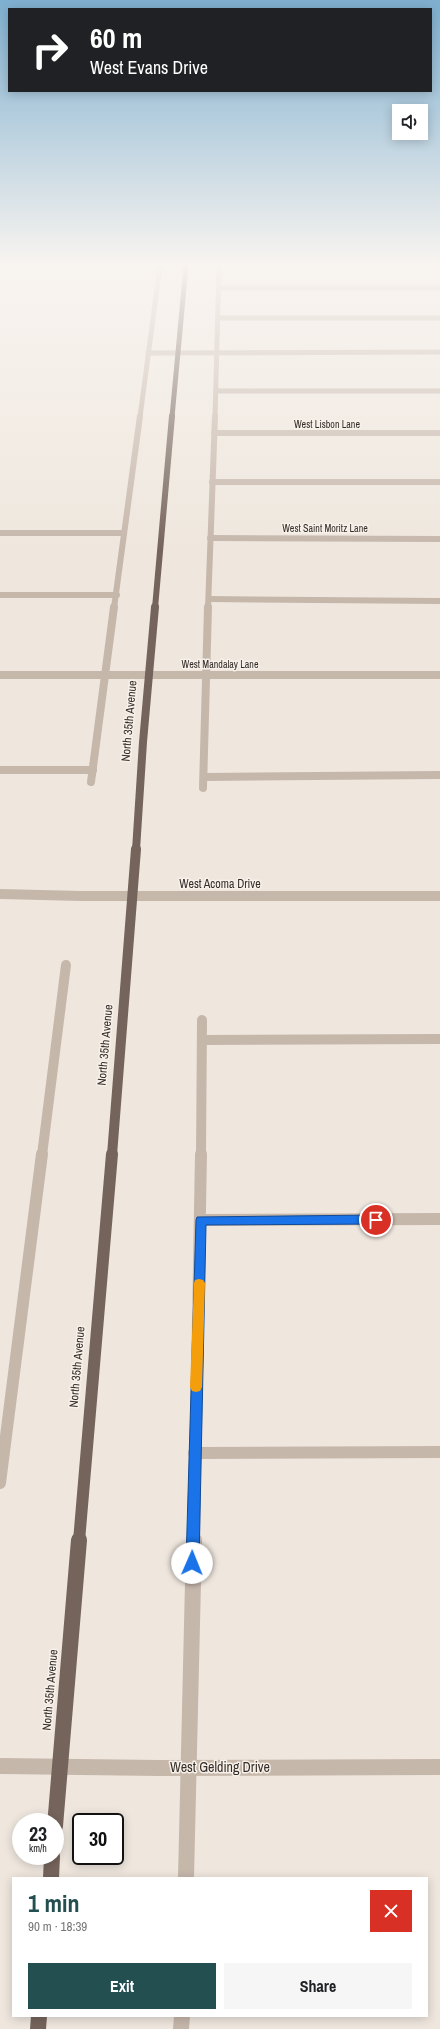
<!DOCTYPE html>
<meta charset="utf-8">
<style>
:root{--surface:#fff;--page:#f6f6f6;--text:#202124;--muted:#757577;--accent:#244f51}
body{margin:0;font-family:"Archivo Narrow",sans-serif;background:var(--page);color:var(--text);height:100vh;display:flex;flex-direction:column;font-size:15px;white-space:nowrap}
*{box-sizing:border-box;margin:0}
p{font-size:13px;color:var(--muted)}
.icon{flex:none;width:22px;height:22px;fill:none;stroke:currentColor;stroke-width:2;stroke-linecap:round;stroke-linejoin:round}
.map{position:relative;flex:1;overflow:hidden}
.drawer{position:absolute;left:12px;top:1877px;width:416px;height:140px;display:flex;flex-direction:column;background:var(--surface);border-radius:0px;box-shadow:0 2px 10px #0003}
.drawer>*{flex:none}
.guide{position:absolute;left:8px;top:8px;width:424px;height:84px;border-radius:0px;box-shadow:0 2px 10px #0003;background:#202124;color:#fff;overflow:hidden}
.fabs{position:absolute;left:392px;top:104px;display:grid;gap:8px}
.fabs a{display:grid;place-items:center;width:36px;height:36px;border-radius:0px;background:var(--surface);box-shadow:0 2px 10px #0003;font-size:20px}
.speed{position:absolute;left:12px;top:1813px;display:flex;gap:8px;font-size:20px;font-weight:700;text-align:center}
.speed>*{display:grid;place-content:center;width:52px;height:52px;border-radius:50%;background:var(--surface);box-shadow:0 2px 10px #0003;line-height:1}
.speed small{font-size:10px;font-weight:400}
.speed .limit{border:2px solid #111;border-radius:6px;background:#fff;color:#111}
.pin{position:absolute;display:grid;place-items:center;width:34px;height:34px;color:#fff;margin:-17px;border:2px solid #fff;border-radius:50%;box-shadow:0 1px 4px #0007}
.me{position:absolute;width:44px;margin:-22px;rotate:1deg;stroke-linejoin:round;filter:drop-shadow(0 0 3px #0008)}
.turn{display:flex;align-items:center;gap:14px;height:84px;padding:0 16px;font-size:18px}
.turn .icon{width:52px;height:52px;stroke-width:2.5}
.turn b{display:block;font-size:28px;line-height:34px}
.round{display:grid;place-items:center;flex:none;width:42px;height:42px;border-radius:0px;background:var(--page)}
.headline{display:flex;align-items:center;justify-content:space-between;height:68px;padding:0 16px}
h1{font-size:24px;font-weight:800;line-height:30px;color:var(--accent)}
.button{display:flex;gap:8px;margin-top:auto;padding:8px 16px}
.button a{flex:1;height:46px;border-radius:0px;background:var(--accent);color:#fff;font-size:16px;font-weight:800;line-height:46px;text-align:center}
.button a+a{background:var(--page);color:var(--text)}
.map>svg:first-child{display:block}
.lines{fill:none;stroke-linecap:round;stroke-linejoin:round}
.minor-far5{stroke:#c6b7ab;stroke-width:5}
.minor-far4{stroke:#c6b7ab;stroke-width:6}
.minor-far3{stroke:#c6b7ab;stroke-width:8}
.minor-far2{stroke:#c6b7ab;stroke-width:10}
.minor-far1{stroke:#c6b7ab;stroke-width:12}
.minor{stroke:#c6b7ab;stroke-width:16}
.major-far5{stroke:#75645c;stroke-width:5}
.major-far4{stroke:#75645c;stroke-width:6}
.major-far3{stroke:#75645c;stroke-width:8}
.major-far2{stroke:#75645c;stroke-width:10}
.major-far1{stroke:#75645c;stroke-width:12}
.major{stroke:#75645c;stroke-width:16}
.route{fill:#1a73e8;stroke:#114b97}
.slow{fill:#f59e0b}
.labels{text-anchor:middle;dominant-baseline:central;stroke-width:3;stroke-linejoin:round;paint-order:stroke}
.far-street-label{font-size:10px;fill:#352d29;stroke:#f7f1ea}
.street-label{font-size:12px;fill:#352d29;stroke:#f7f1ea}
.near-street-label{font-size:14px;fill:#352d29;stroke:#f7f1ea}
</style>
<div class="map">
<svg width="440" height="2029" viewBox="0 0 440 2029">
<rect width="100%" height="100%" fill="#efe7de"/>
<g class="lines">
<g class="minor-far5">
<polyline points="219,288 440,288"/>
<polyline points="218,318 440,318"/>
<polyline points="148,353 440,352"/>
<polyline points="216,391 440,391"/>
<polyline points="140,417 160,266"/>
<polyline points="215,417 219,266"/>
</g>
<g class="minor-far4">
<polyline points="214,433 440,433"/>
<polyline points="212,482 440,482"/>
<polyline points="0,533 124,533"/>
<polyline points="210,538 440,539"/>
<polyline points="0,595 117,595"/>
<polyline points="209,599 440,601"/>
<polyline points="114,608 140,416"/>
<polyline points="208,608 215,416"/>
</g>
<g class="minor-far3">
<polyline points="0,675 440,675"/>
<polyline points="0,770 93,770"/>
<polyline points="204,777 440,775"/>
<polyline points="91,782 114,607"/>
<polyline points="203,788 208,607"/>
</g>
<g class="minor-far2">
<polyline points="0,894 81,896 440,896"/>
<polyline points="202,1040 440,1039"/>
<polyline points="42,1155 66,965"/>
<polyline points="201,1155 202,1020"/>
</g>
<g class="minor-far1">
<polyline points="201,1220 440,1219"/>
<polyline points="194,1453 440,1452"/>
<polyline points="0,1483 42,1154"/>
<polyline points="194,1541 201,1154"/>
</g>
<g class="minor">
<polyline points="0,1766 159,1768 440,1767"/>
<polyline points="186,1878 194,1540"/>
<polyline points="181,2029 182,2016"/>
</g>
<polyline class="major-far5" points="172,417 186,266"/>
<polyline class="major-far4" points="155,608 172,416"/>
<polyline class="major-far3" points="136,850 143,742 155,607"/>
<polyline class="major-far2" points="112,1155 136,849"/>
<polyline class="major-far1" points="79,1541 112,1154"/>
<g class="major">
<polyline points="55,1826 79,1540"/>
<polyline points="51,1878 52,1856"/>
<polyline points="38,2029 39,2016"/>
</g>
</g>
<linearGradient id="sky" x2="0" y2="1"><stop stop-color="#7eafcf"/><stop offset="0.48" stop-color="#f8f4f0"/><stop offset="1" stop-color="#f8f4f0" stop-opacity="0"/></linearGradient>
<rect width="440" height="550" fill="url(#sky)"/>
<polygon class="route" points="376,1215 381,1220 376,1224 206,1225 199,1563 197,1568 192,1570 188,1568 186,1563 196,1220 197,1217"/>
<polygon class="slow" points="199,1279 203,1280 205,1283 202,1387 200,1391 196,1392 192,1391 190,1387 194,1283 195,1280"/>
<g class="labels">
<g class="far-street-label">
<text x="327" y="424">West Lisbon Lane</text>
<text x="325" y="528">West Saint Moritz Lane</text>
<text x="220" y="664">West Mandalay Lane</text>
</g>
<g class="street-label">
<text transform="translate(129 721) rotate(-85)">North 35th Avenue</text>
<text x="220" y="884">West Acoma Drive</text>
<text transform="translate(105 1045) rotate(-85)">North 35th Avenue</text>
<text transform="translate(77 1367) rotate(-85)">North 35th Avenue</text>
<text transform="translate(50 1690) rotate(-85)">North 35th Avenue</text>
</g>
<g class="near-street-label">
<text x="220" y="1767">West Gelding Drive</text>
</g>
</g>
</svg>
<div class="fabs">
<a><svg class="icon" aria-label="sound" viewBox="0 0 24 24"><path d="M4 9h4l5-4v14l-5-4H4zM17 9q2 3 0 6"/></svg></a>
</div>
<div class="speed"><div>23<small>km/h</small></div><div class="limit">30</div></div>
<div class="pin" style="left:376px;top:1220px;background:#d93025"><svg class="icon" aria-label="arrive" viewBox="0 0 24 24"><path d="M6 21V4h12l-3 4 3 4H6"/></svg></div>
<svg class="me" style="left:192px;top:1563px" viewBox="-20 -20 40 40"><circle r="19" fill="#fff"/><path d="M0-13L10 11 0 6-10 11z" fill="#1a73e8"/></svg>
<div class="guide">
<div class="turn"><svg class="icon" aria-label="right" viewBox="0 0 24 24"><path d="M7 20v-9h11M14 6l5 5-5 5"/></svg><div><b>60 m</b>West Evans Drive</div></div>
</div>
<section class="drawer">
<div class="headline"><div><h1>1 min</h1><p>90 m · 18:39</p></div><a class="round" style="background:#d93025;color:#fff"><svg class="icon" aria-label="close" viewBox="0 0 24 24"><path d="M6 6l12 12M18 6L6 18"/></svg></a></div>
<div class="button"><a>Exit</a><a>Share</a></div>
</section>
</div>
